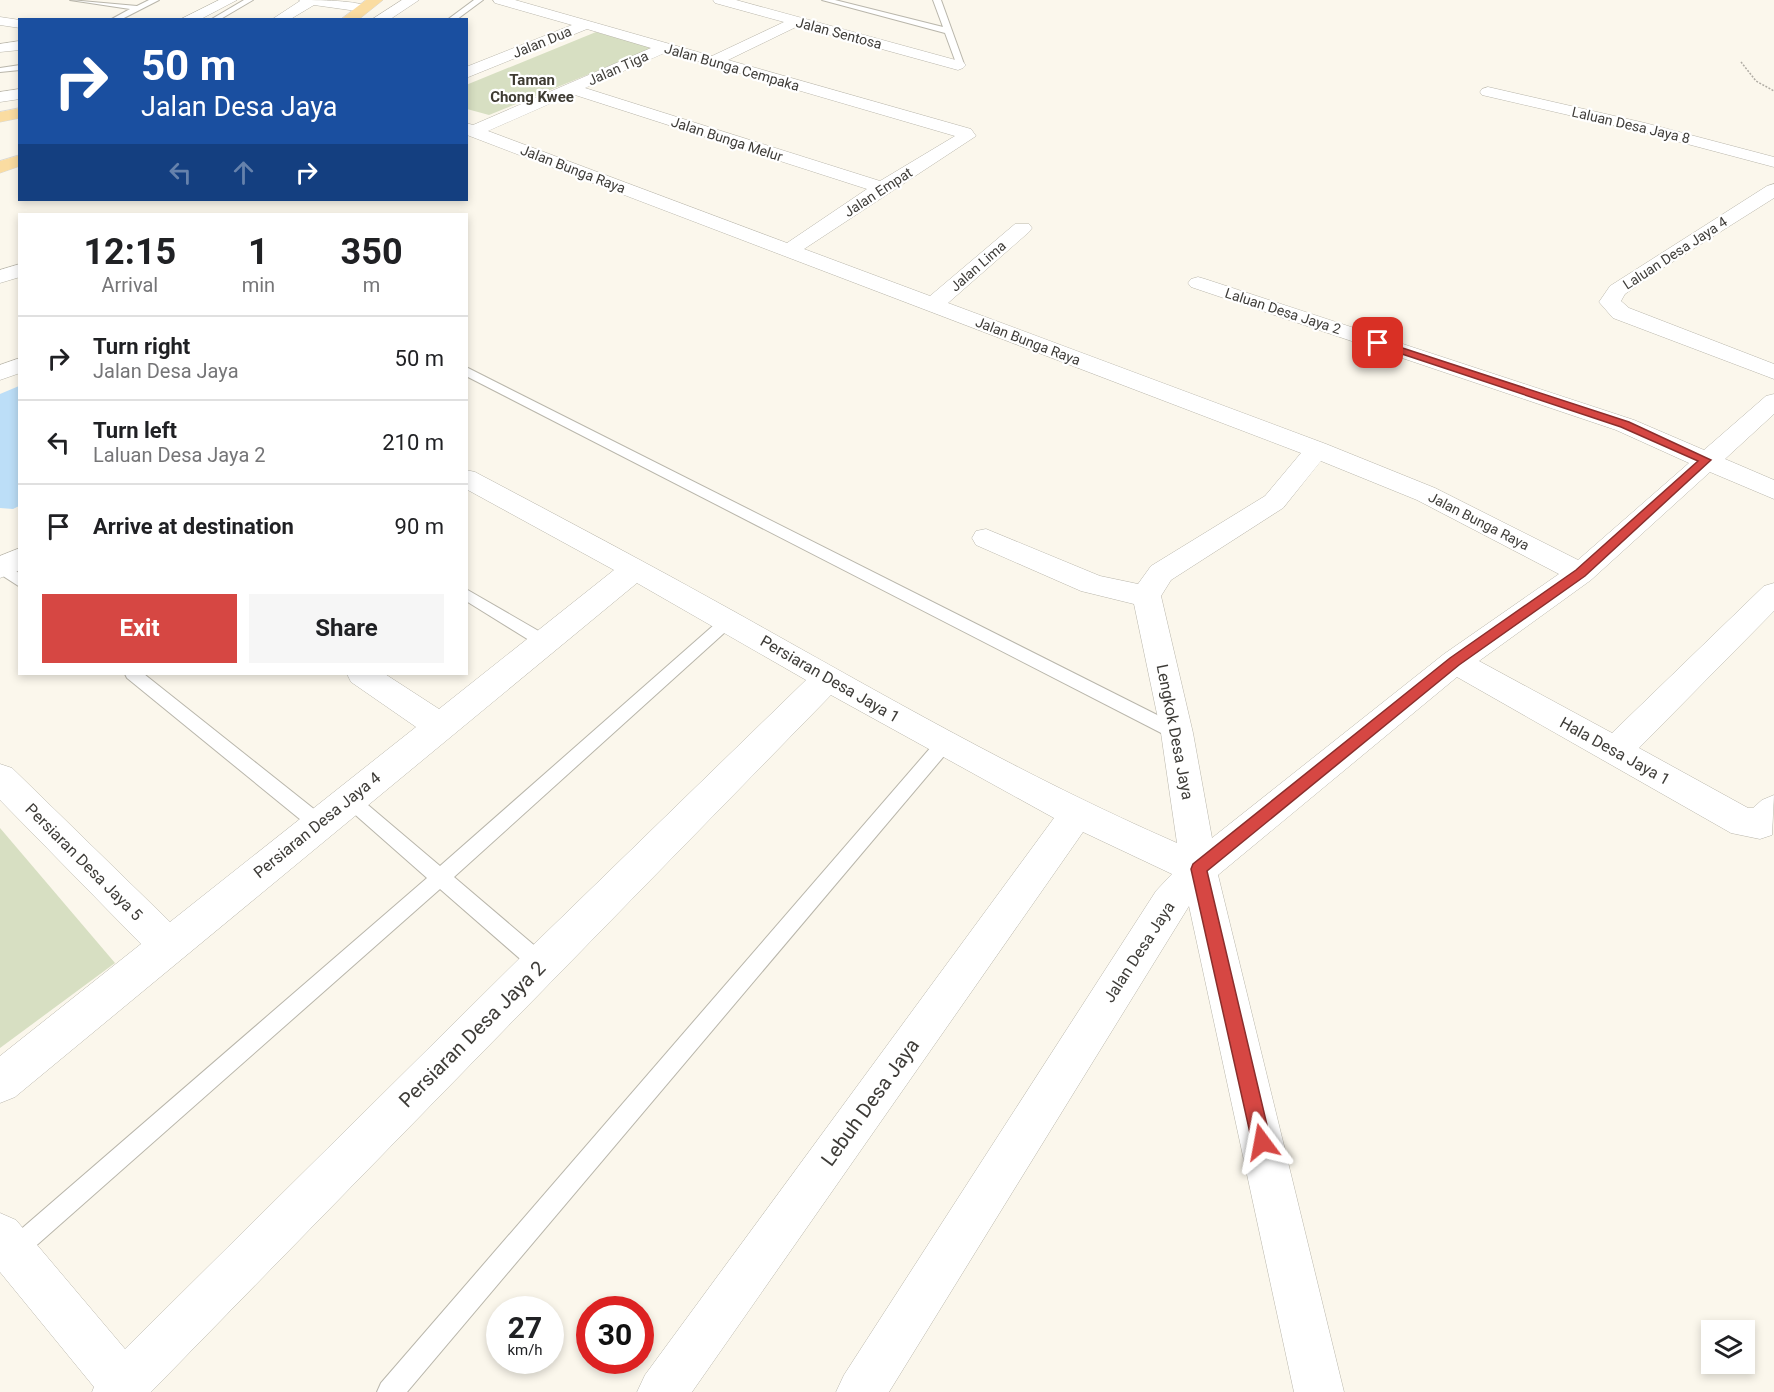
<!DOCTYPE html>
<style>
:root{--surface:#fff;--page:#f6f6f6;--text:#202124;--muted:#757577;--line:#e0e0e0;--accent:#d64743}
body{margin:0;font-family:Roboto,sans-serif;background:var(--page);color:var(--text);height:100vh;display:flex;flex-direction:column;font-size:22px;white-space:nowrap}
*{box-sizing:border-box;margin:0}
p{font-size:20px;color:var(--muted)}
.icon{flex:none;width:33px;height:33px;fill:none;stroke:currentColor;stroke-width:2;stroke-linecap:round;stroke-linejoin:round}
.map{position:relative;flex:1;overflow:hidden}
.panel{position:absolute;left:18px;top:213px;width:450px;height:462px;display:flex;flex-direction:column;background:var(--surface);border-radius:0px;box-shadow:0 3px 9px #0003}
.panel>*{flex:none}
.top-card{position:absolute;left:18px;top:18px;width:450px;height:183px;border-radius:0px;box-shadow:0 3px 9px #0003;background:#1a4fa0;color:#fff;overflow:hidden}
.tools{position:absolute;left:1701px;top:1320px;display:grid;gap:12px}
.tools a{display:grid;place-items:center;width:54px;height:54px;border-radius:0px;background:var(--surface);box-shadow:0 3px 9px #0003;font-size:30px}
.speed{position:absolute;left:486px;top:1296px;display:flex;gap:12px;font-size:30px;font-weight:700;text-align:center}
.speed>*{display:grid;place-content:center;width:78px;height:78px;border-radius:50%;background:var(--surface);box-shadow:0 3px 9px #0003;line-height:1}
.speed small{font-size:15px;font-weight:400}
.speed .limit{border:9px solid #d22;background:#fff;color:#111}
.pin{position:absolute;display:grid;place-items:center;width:51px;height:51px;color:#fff;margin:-26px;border-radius:12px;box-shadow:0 3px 9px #0006}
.me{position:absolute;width:66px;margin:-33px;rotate:347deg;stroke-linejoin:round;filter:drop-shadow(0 0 4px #0008)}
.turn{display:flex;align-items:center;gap:21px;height:126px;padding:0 24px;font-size:27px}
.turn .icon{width:78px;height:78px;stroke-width:2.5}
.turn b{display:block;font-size:42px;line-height:51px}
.lanes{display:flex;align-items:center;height:57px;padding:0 24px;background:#0003;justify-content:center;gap:30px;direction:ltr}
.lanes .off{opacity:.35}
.eta{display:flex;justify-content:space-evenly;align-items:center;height:102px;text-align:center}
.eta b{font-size:36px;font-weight:700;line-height:42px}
.cta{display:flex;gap:12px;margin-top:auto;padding:12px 24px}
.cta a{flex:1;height:69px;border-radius:0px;background:var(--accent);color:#fff;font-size:24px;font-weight:700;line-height:69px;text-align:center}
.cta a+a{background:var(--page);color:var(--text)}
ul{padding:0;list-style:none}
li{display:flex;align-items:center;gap:18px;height:84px;padding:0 24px;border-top:2px solid var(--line)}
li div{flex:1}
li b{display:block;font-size:22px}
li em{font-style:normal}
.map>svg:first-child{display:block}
.green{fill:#d7dfc2}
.water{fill:#bcdef7}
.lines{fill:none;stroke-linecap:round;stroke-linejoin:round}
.service-casing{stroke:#b9b6ab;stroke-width:2}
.minor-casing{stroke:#b9b6ab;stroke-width:1}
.primary-casing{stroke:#d8d8d7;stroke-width:1}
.path{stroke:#b0aca4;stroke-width:1.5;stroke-dasharray:2 1.5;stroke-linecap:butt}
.service{fill:#fff;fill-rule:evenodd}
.minor{fill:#fff;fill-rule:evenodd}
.primary{fill:#fadca1;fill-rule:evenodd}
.route{fill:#d64743;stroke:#8b2e2c;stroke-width:1.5}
.labels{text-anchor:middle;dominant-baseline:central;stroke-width:4.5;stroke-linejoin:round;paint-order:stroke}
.far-street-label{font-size:14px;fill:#3e3c38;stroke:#fff}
.far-neighbourhood-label{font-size:15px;font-weight:bold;fill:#3e3b32;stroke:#fff}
.street-label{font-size:16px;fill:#3e3c38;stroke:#fff}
.near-street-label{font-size:20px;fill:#3e3c38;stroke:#fff}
</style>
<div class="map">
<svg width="1774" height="1392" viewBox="0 0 1774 1392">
<rect width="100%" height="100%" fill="#fbf7ec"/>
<g class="green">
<polygon points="596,32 653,48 489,115 467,109 466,85"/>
<polygon points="0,828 115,963 0,1048"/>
</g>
<polygon class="water" points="19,386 19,506 13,509 0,508 0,394"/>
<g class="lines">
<g class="service-casing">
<g id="service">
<polygon points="70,0 137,6 149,0 159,0 120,20 110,20 130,9"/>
<polygon points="244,0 253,0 219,20 210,20"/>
<polygon points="474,0 483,0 456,20 447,20"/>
<polygon points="822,0 835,0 943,27 933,0 941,0 964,64 958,67 954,65 956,63 945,33"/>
<polygon points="20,65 20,70 0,72 0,68"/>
<polygon points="466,367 1183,728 1185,733 1183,738 1177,740 1171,738 466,376"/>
<polygon points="0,562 6,563 20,574 20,587 0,574"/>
<polygon points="466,589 549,637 551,641 549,645 537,645 466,601"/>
<polygon points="728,615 733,617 736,621 733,625 454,877 548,957 551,964 548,971 541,973 534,971 440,889 21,1259 13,1263 5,1259 1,1251 5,1243 427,878 343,804 340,799 343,794 349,791 355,794 440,866 723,617"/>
<polygon points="125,674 144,674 324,817 327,823 324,829 318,831 312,829 127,678"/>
<polygon points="944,737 950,739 953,744 950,749 407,1392 377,1392 381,1383 938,739"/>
</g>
</g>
<g class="minor-casing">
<g id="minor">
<polygon points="219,0 237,0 199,20 179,20"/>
<path d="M299 0C316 0 360 0 371 8L364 12 314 5 289 20H271L300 1Z"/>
<polygon points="402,0 419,0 389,20 371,20"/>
<path d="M493 0H515L712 56 784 22 715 3 713 0H736L963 62 966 65 963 68 958 70 798 26 728 60 971 129 976 136 804 249 930 296 1015 224H1029L1032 228 1029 232 948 303 1326 444 1435 488 1578 560 1689 463 1616 430 1191 287 1188 283 1191 279 1198 277 1205 279 1634 420 1704 450 1766 396 1774 394V414L1725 459 1774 480V499L1710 472 1591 580 1479 661 1612 733 1764 586 1774 583V611L1639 748 1748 808H1753L1762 800 1774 795 1772 835 1760 839 1731 833 1457 677 1218 875 1344 1392H1294L1189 906 889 1392H836L844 1375 1156 891 1172 874 1083 832 692 1392H637L645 1375 1054 818 831 695 151 1392H92L94 1387 0 1272V1213L16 1220 125 1349 527 951 806 680 637 583 15 1097 0 1103V1056L141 944 0 800V764L12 768 170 922 416 727 351 682 347 674H385L439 709 614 570 466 489V470L475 472C562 518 649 564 735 612 880 693 1025 777 1177 843L1161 733 1134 604 1081 591 976 545 972 538 976 531 986 529 1100 576 1138 584 1151 566 1265 496 1301 453 467 135 466 123 473 125 651 48 587 29 466 78V67L572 25 495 3ZM667 52 955 136 880 181 585 88ZM572 94 867 189 787 243 488 131ZM1321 461 1417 500 1559 574 1444 654 1212 838 1193 733 1161 596 1171 580 1283 508Z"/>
<polygon points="0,17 20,20 20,28 0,25"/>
<polygon points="20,41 20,50 0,52 0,44"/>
<polygon points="1488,87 1645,123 1774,157 1774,167 1642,132 1482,95 1480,92 1482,89"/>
<polygon points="20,89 20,99 0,102 0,92"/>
<polygon points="1774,184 1774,198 1655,273 1625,294 1621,301 1629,308 1774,364 1774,379 1613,318 1599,302 1610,286 1767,186"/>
<polygon points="20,264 20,277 0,283 0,270"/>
<polygon points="20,358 20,373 0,380 0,365"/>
<polygon points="20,548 20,570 0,578 0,556"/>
</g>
</g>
<g class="primary-casing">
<g id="primary">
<polygon points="366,0 383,0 358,20 340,20"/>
<polygon points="20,108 20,118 0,122 0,112"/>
<polygon points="20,155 20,166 0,173 0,161"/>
</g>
</g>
<polyline class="path" points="1741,62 1756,81 1774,91"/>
<use href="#service" class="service"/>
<use href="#minor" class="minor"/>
<use href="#primary" class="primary"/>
</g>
<polygon class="route" points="1378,340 1629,422 1711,460 1585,576 1459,665 1207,871 1271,1142 1268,1148 1262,1151 1255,1148 1252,1142 1191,869 1193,864 1450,658 1576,570 1698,461 1621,427 1375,345 1373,343"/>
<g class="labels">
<g class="far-street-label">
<text transform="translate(839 33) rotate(15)">Jalan Sentosa</text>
<text transform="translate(542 42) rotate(-22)">Jalan Dua</text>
<text transform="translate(732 67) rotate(16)">Jalan Bunga Cempaka</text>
<text transform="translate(618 68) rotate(-24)">Jalan Tiga</text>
<text transform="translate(1631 125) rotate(13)">Laluan Desa Jaya 8</text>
<text transform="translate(727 139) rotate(18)">Jalan Bunga Melur</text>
<text transform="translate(573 169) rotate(21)">Jalan Bunga Raya</text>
<text transform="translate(878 192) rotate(-33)">Jalan Empat</text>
<text transform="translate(1675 253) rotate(-33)">Laluan Desa Jaya 4</text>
<text transform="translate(978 266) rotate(-41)">Jalan Lima</text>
<text transform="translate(1283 311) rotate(18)">Laluan Desa Jaya 2</text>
<text transform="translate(1028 341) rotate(21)">Jalan Bunga Raya</text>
<text transform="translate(1479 521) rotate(27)">Jalan Bunga Raya</text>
</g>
<g class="far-neighbourhood-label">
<text x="532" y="80">Taman<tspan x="532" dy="17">Chong Kwee</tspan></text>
</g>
<g class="street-label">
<text transform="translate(830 679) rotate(30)">Persiaran Desa Jaya 1</text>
<text transform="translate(1175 732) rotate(79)">Lengkok Desa Jaya</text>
<text transform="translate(1615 751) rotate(29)">Hala Desa Jaya 1</text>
<text transform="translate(317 825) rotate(-39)">Persiaran Desa Jaya 4</text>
<text transform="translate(84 862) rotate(45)">Persiaran Desa Jaya 5</text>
<text transform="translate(1139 952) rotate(-57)">Jalan Desa Jaya</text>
</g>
<g class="near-street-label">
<text transform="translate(472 1034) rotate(-45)">Persiaran Desa Jaya 2</text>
<text transform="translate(870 1102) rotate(-54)">Lebuh Desa Jaya</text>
</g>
</g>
</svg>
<div class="tools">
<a><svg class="icon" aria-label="layers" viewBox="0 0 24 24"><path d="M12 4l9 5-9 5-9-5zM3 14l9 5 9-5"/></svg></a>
</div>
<div class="speed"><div>27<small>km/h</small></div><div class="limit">30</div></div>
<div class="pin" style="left:1378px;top:343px;background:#d93025"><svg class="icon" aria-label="arrive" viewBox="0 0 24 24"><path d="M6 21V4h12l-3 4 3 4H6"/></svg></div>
<svg class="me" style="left:1262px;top:1142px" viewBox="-20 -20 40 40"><path d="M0-17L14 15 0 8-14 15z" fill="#d64743" stroke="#fff" stroke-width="4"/></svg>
<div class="top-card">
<div class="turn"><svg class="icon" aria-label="right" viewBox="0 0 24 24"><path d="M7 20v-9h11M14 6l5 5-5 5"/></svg><div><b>50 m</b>Jalan Desa Jaya</div></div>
<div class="lanes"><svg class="icon off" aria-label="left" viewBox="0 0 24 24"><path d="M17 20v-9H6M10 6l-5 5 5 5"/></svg><svg class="icon off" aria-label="ahead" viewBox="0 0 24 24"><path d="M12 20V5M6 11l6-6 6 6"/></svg><svg class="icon" aria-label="right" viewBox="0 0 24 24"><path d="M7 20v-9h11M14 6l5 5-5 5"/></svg></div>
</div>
<section class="panel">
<div class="eta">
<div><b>12:15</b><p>Arrival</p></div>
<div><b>1</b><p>min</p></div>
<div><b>350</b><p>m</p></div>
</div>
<ul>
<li><svg class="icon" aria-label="right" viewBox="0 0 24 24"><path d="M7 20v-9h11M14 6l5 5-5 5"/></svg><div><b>Turn right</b><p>Jalan Desa Jaya</p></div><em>50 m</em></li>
<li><svg class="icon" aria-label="left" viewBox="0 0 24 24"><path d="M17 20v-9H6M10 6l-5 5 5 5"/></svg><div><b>Turn left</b><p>Laluan Desa Jaya 2</p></div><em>210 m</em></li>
<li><svg class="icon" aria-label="arrive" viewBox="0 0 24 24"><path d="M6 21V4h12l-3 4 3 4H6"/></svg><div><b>Arrive at destination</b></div><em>90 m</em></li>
</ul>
<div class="cta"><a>Exit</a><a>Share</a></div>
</section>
</div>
